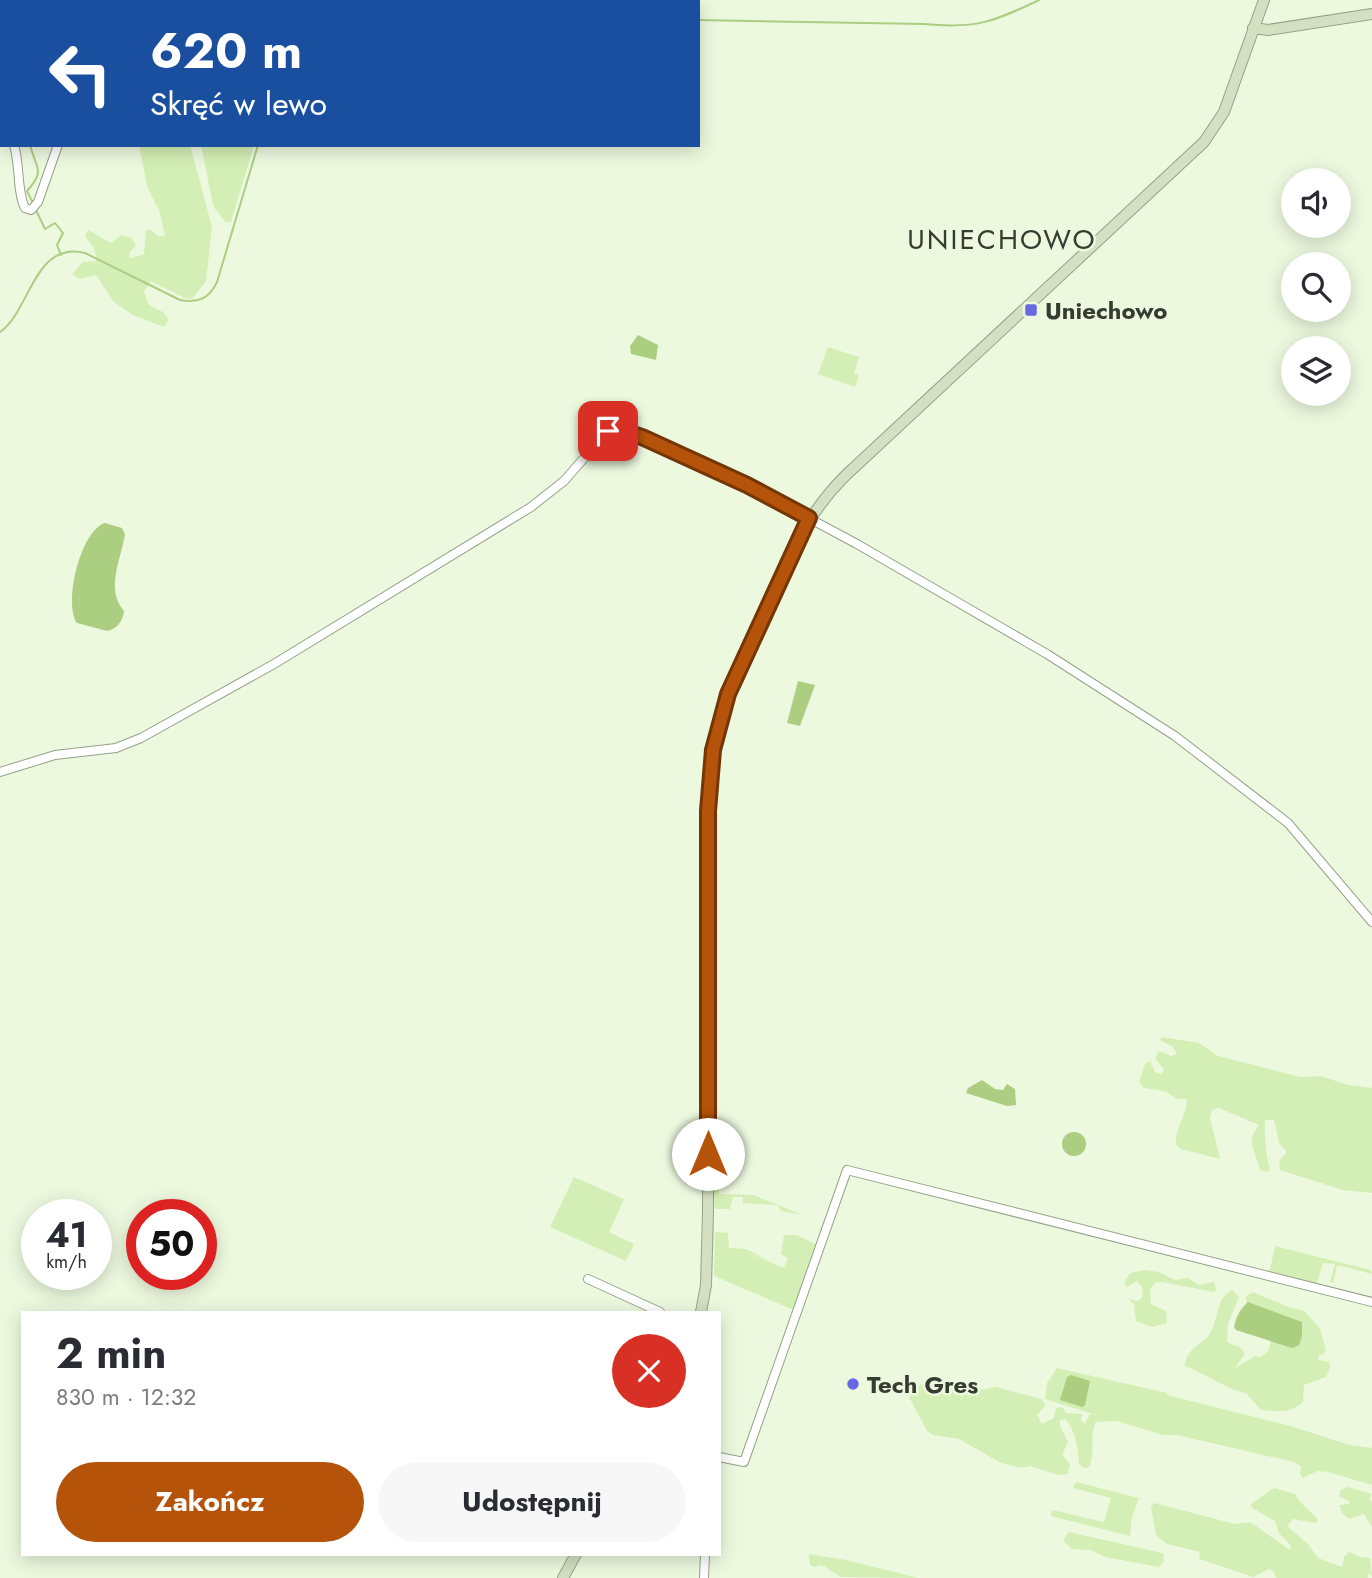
<!DOCTYPE html>
<html lang="pl">
<meta charset="utf-8">
<style>
:root{--surface:#fff;--page:#f7f7f7;--text:#2b2b33;--muted:#7c7c81;--accent:#b45309}
body{margin:0;font-family:Jost,sans-serif;background:var(--page);color:var(--text);height:100vh;display:flex;flex-direction:column;font-size:26px;white-space:nowrap}
*{box-sizing:border-box;margin:0}
p{font-size:23px;color:var(--muted)}
.icon{flex:none;width:38px;height:38px;fill:none;stroke:currentColor;stroke-width:2;stroke-linecap:round;stroke-linejoin:round}
.map{position:relative;flex:1;overflow:hidden}
.details{position:absolute;left:21px;top:1311px;width:700px;height:245px;display:flex;flex-direction:column;background:var(--surface);border-radius:0px;box-shadow:0 4px 18px #0003}
.details>*{flex:none}
.top-card{position:absolute;left:0px;top:0px;width:700px;height:147px;box-shadow:0 4px 18px #0003;background:#1a4fa0;color:#fff;overflow:hidden}
.controls{position:absolute;left:1281px;top:168px;display:grid;gap:14px}
.controls a{display:grid;place-items:center;width:70px;height:70px;border-radius:50%;background:var(--surface);box-shadow:0 4px 18px #0003;font-size:35px}
.speed{position:absolute;left:21px;top:1199px;display:flex;gap:14px;font-size:35px;font-weight:700;text-align:center}
.speed>*{display:grid;place-content:center;width:91px;height:91px;border-radius:50%;background:var(--surface);box-shadow:0 4px 18px #0003;line-height:1}
.speed small{font-size:18px;font-weight:400}
.speed .limit{border:10px solid #d22;background:#fff;color:#111}
.pin{position:absolute;display:grid;place-items:center;width:60px;height:60px;color:#fff;margin:-30px;border-radius:14px;box-shadow:0 4px 10px #0006}
.me{position:absolute;width:77px;margin:-38px;rotate:0deg;stroke-linejoin:round;filter:drop-shadow(0 0 5px #0008)}
.turn{display:flex;align-items:center;gap:24px;height:147px;padding:0 35px;font-size:32px}
.turn .icon{width:91px;height:91px;stroke-width:2.5}
.turn b{display:block;font-size:49px;line-height:60px}
.round{display:grid;place-items:center;flex:none;width:74px;height:74px;border-radius:37px;background:var(--page)}
.headline{display:flex;align-items:center;justify-content:space-between;height:119px;padding:0 35px}
h1{font-size:42px;font-weight:700;line-height:52px}
.button{display:flex;gap:14px;margin-top:auto;padding:14px 35px}
.button a{flex:1;height:80px;border-radius:42px;background:var(--accent);color:#fff;font-size:28px;font-weight:700;line-height:80px;text-align:center}
.button a+a{background:var(--page);color:var(--text)}
.map>svg:first-child{display:block}
.green{fill:#d4efb5}
.water{fill:#abce80}
.lines{fill:none;stroke-linecap:round;stroke-linejoin:round}
.stream{stroke:#abce80;stroke-width:2}
.street-casing{stroke:#95a189;stroke-width:10}
.secondary-casing{stroke:#95a189;stroke-width:12}
.street{stroke:#fff;stroke-width:8}
.secondary{stroke:#d4e0c2;stroke-width:10}
.route-casing{stroke:#753606;stroke-width:18}
.route{stroke:#b45309;stroke-width:12}
.poi-dot{fill:#6769e3;stroke:#edf9df;stroke-width:2.5}
.labels{text-anchor:middle;dominant-baseline:central;stroke-width:5;stroke-linejoin:round;paint-order:stroke}
.poi-label{font-size:24px;font-weight:bold;fill:#373c32;stroke:#edf9df;text-anchor:start}
.quarter-label{font-size:28px;letter-spacing:2px;fill:#373c32;stroke:#edf9df}
</style>
<div class="map">
<svg width="1372" height="1578" viewBox="0 0 1372 1578">
<rect width="100%" height="100%" fill="#edf9df"/>
<g class="green">
<polygon points="253,0 641,0 251,2"/>
<polygon points="139,145 190,145 212,227 206,281 192,299 185,298 151,281 144,292 149,305 163,312 169,320 164,327 133,315 114,302 96,275 80,279 72,274 83,262 97,261 94,248 85,236 88,230 111,243 121,235 132,238 136,246 130,252 129,257 132,258 144,254 146,231 150,229 158,236 165,236 160,213 147,186"/>
<polygon points="201,145 254,145 231,222 225,222 213,205"/>
<polygon points="828,347 859,357 854,373 859,376 855,387 818,374"/>
<path d="M1162 1037 1199 1043 1218 1056 1300 1077 1321 1076 1348 1085 1372 1088V1193L1343 1190 1280 1170 1279 1161 1287 1152 1279 1143 1274 1120H1265C1264 1131 1266 1159 1270 1168L1268 1172 1260 1170C1255 1149 1245 1142 1259 1125L1219 1108 1212 1110 1210 1118 1220 1159 1181 1149 1176 1145C1174 1128 1187 1116 1187 1099H1178L1164 1091 1144 1088 1139 1082 1145 1064 1150 1061 1155 1072 1161 1074 1164 1070 1155 1058 1159 1051 1171 1056 1177 1054 1173 1047 1160 1040Z"/>
<polygon points="574,1177 624,1199 609,1232 634,1244 626,1261 550,1227"/>
<polygon points="719,1177 719,1194 753,1195 803,1215 781,1211 778,1205 743,1203 743,1197 733,1197 730,1209 715,1209 711,1178"/>
<polygon points="821,1228 823,1229 796,1311 714,1276 715,1232 728,1233 729,1248 746,1249 772,1262 744,1251 784,1268 788,1258 781,1254 784,1235 797,1235 817,1245"/>
<polygon points="1275,1246 1371,1270 1372,1274 1337,1265 1333,1283 1330,1282 1335,1264 1323,1263 1316,1286 1269,1274"/>
<polygon points="1145,1270 1159,1272 1175,1280 1188,1278 1199,1285 1214,1282 1216,1289 1214,1292 1162,1282 1155,1283 1150,1290 1151,1304 1166,1311 1167,1323 1152,1327 1136,1321 1134,1304 1128,1299 1138,1301 1143,1296 1142,1287 1137,1281 1127,1287 1124,1283 1130,1273"/>
<path d="M1232 1290 1239 1297 1228 1324 1227 1342 1241 1348 1245 1354 1235 1368 1255 1356 1261 1357 1268 1351 1275 1328C1263 1320 1244 1312 1246 1296L1253 1292 1288 1307 1304 1311 1320 1328 1326 1350 1324 1354 1319 1355 1318 1360 1329 1362 1330 1368 1326 1377 1304 1385 1303 1402C1289 1414 1279 1411 1261 1410L1246 1393C1230 1391 1204 1373 1185 1366 1185 1350 1200 1346 1209 1335 1219 1321 1215 1298 1232 1290Z"/>
<path d="M1057 1368 1167 1393V1395L1290 1426 1350 1445 1372 1448V1485L1328 1472 1317 1471 1303 1478 1300 1474 1301 1466 1294 1462 1177 1435H1163L1117 1421 1096 1422C1089 1436 1096 1452 1089 1467L1084 1468 1079 1464C1078 1450 1076 1430 1065 1419L1060 1420V1426L1068 1442 1062 1455 1070 1464 1068 1474 1058 1475 1030 1466 1021 1468 1001 1463 959 1439 933 1435 927 1431 909 1397 914 1388 921 1384 969 1392 996 1387 1042 1399 1045 1406 1037 1415 1042 1424 1054 1418 1056 1408 1062 1407 1066 1413 1082 1414 1081 1421 1085 1424 1090 1414 1096 1415 1045 1399 1047 1383Z"/>
<polygon points="1076,1482 1139,1498 1132,1517 1130,1536 1051,1516 1052,1510 1104,1522 1111,1498 1073,1488"/>
<polygon points="1348,1487 1372,1494 1369,1499 1372,1502 1372,1527 1364,1514 1349,1519 1342,1513 1339,1505 1349,1504 1349,1501 1339,1496 1341,1490"/>
<path d="M1274 1488 1295 1494C1301 1506 1311 1510 1318 1520L1315 1523 1293 1519 1287 1526 1308 1544 1318 1558 1342 1567 1344 1557 1349 1552 1360 1557 1370 1558 1372 1576 1369 1573 1367 1575 1368 1578H1276L1274 1572 1269 1569 1253 1577 1199 1559 1200 1552 1167 1544 1156 1535 1151 1507 1154 1503 1235 1524 1250 1522 1290 1550 1291 1546 1279 1533 1275 1521 1252 1508 1251 1504Z"/>
<polygon points="1069,1532 1158,1552 1163,1554 1164,1561 1159,1567 1105,1557 1091,1550 1072,1549 1063,1540"/>
<polygon points="809,1554 846,1560 919,1578 841,1577 822,1565 814,1567 810,1565"/>
</g>
<g class="water">
<polygon points="638,335 658,345 656,360 631,354 630,346"/>
<path d="M105 523 122 528 125 534C121 560 105 589 124 611 123 621 117 629 107 631L77 623C63 602 81 530 105 523Z"/>
<polygon points="798,681 815,685 800,726 787,723"/>
<polygon points="982,1080 995,1089 1003,1090 1007,1084 1015,1089 1016,1105 1007,1106 966,1093 968,1088"/>
<circle cx="1074" cy="1144" r="12"/>
<path d="M1248 1302 1302 1322V1336L1299 1345 1292 1348 1236 1330 1234 1327C1236 1317 1240 1309 1248 1302Z"/>
<polygon points="1071,1375 1090,1381 1085,1405 1082,1407 1060,1400 1067,1377"/>
</g>
<g class="lines">
<g class="stream">
<path d="M698 20 924 24C976 29 993 22 1039 0"/>
<polyline points="0,79 2,80"/>
<path d="M30 145C36 169 46 170 27 191L33 203"/>
<polyline points="35,208 45,229 55,223 63,233 57,245 61,255"/>
<path d="M0 332C30 312 34 240 85 253L180 300C198 303 209 299 217 282L258 145"/>
</g>
<g class="street-casing">
<g id="street">
<polyline points="137,2 139,0"/>
<polyline points="0,117 2,119"/>
<path d="M14 145C20 164 17 193 25 208L31 210"/>
<polyline points="32,209 38,202 58,145"/>
<polyline points="0,772 55,755 116,748 141,738 274,664 531,507 564,481 606,433 620,430 642,437 747,485 857,544 1047,654 1175,736 1288,823 1372,922"/>
<polyline points="588,1279 660,1312"/>
<polyline points="719,1457 744,1462 847,1170 1372,1302"/>
<polyline points="704,1578 705,1554"/>
</g>
</g>
<g class="secondary-casing">
<g id="secondary">
<polyline points="1253,28 1268,30 1372,14"/>
<path d="M701 1312 706 1285 708 1213 709 786C714 722 740 667 766 608 790 557 804 517 845 476L1204 142 1224 112 1264 0"/>
<polyline points="563,1578 576,1554"/>
</g>
</g>
<use href="#street" class="street"/>
<use href="#secondary" class="secondary"/>
</g>
<g class="lines">
<g class="route-casing">
<polyline id="route" points="608,431 621,430 642,437 747,485 809,518 728,694 713,750 708,811 708,1154"/>
</g>
<use href="#route" class="route"/>
</g>
<g class="poi-dot">
<rect x="1024" y="303" width="14" height="14" rx="3.5"/>
<circle cx="853" cy="1384" r="7"/>
</g>
<g class="labels">
<g class="poi-label">
<text x="1045" y="310">Uniechowo</text>
<text x="867" y="1384">Tech Gres</text>
</g>
<g class="quarter-label">
<text x="1002" y="239">UNIECHOWO</text>
</g>
</g>
</svg>
<div class="controls">
<a><svg class="icon" aria-label="sound" viewBox="0 0 24 24"><path d="M4 9h4l5-4v14l-5-4H4zM17 9q2 3 0 6"/></svg></a>
<a><svg class="icon" aria-label="search" viewBox="0 0 24 24"><circle cx="10" cy="10" r="6"/><path d="M15 15l6 6"/></svg></a>
<a><svg class="icon" aria-label="layers" viewBox="0 0 24 24"><path d="M12 4l9 5-9 5-9-5zM3 14l9 5 9-5"/></svg></a>
</div>
<div class="speed"><div>41<small>km/h</small></div><div class="limit">50</div></div>
<div class="pin" style="left:608px;top:431px;background:#d93025"><svg class="icon" aria-label="arrive" viewBox="0 0 24 24"><path d="M6 21V4h12l-3 4 3 4H6"/></svg></div>
<svg class="me" style="left:708px;top:1154px" viewBox="-20 -20 40 40"><circle r="19" fill="#fff"/><path d="M0-13L10 11 0 6-10 11z" fill="#b45309"/></svg>
<div class="top-card">
<div class="turn"><svg class="icon" aria-label="left" viewBox="0 0 24 24"><path d="M17 20v-9H6M10 6l-5 5 5 5"/></svg><div><b>620 m</b>Skręć w lewo</div></div>
</div>
<section class="details">
<div class="headline"><div><h1>2 min</h1><p>830 m · 12:32</p></div><a class="round" style="background:#d93025;color:#fff"><svg class="icon" aria-label="close" viewBox="0 0 24 24"><path d="M6 6l12 12M18 6L6 18"/></svg></a></div>
<div class="button"><a>Zakończ</a><a>Udostępnij</a></div>
</section>
</div>
